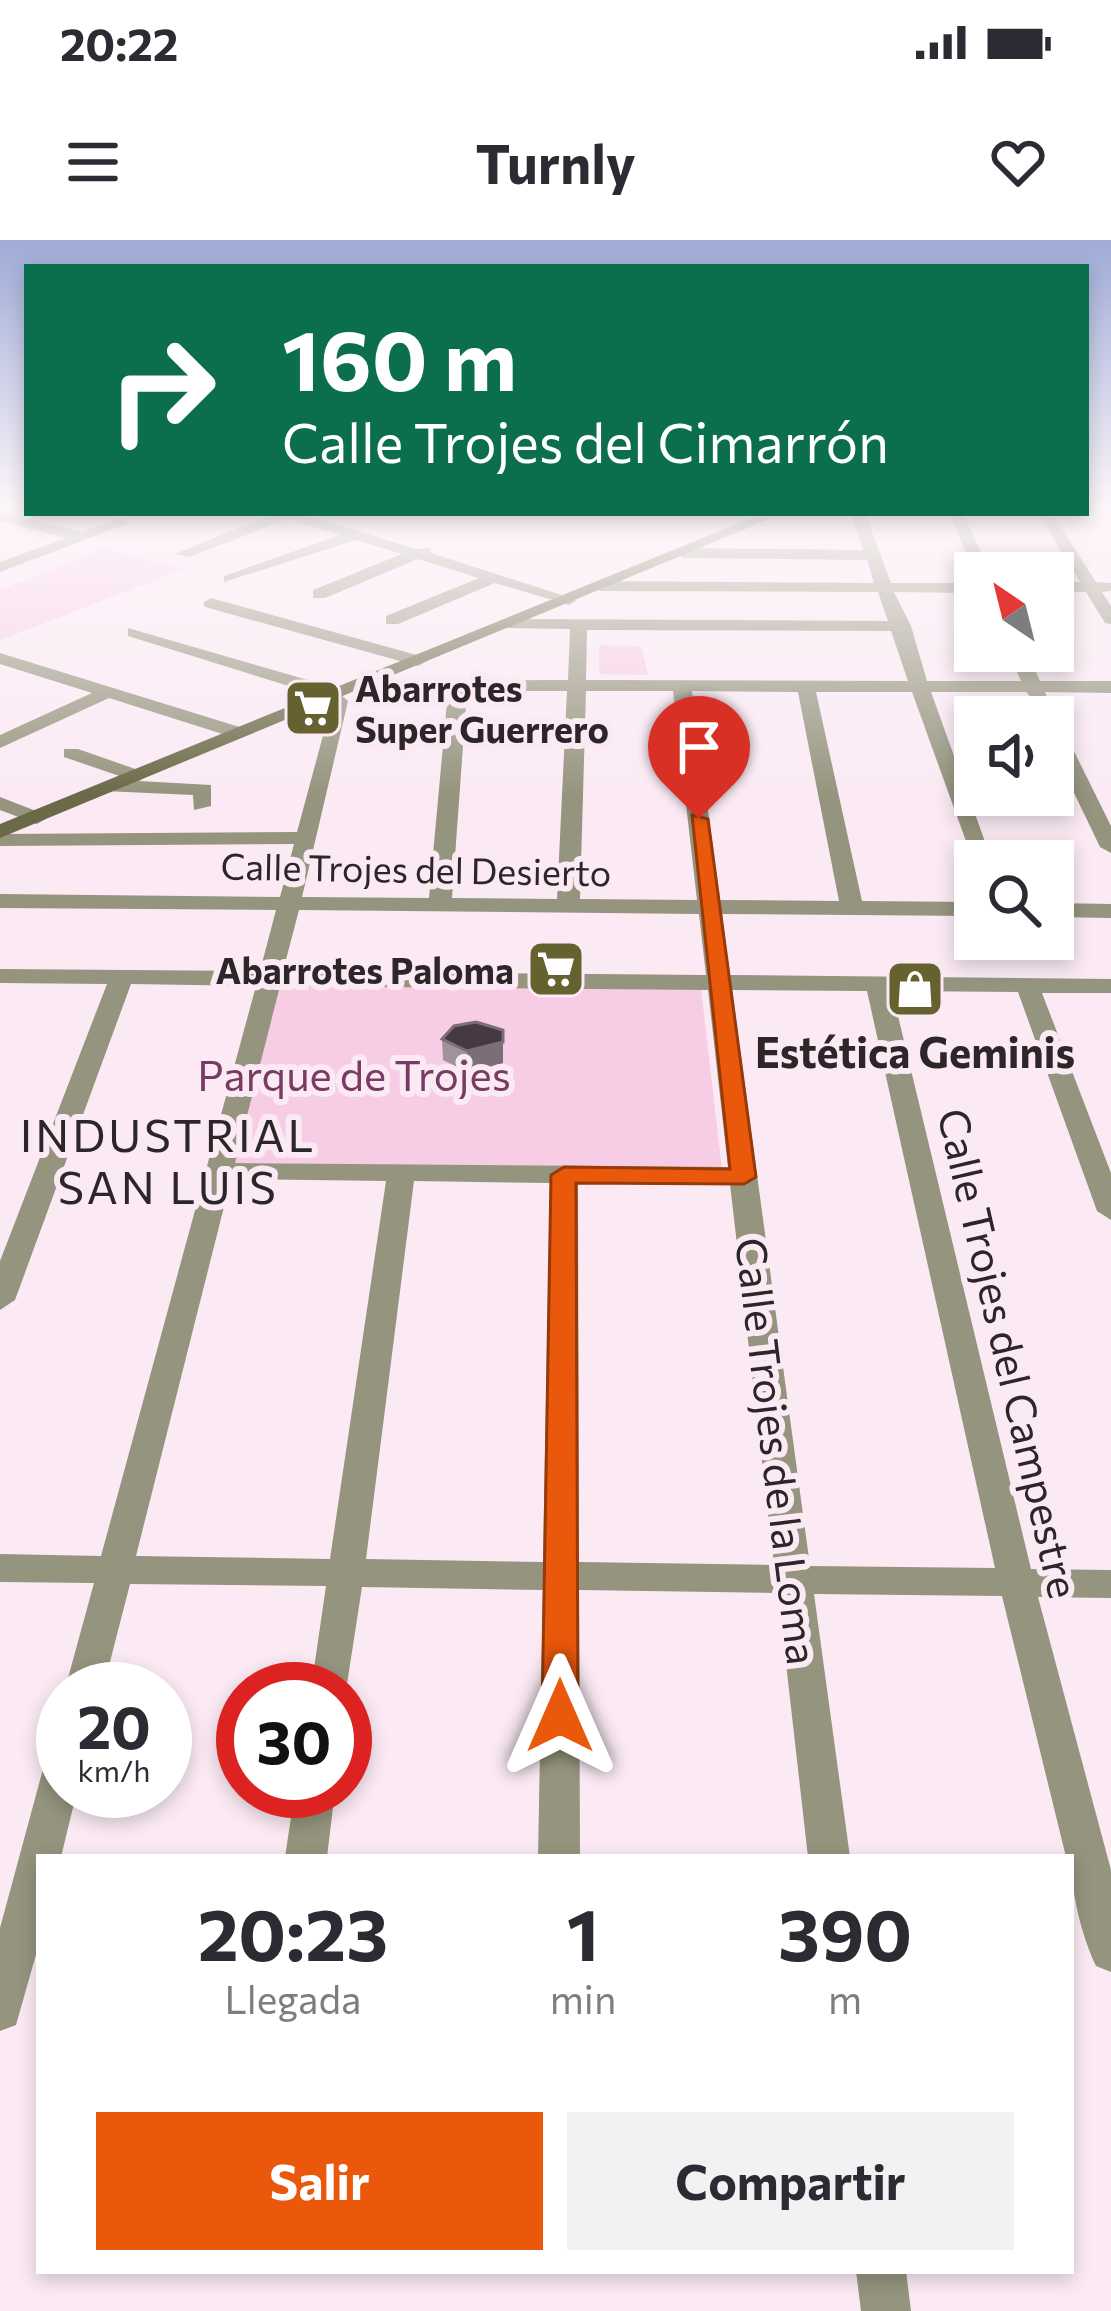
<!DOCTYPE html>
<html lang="es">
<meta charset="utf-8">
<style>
:root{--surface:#fff;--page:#f2f2f3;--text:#2b2b33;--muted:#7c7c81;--accent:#ea580c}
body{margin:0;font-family:Commissioner,sans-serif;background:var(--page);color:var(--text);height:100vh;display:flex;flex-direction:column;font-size:45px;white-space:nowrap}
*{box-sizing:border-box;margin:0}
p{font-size:39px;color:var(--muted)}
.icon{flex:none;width:66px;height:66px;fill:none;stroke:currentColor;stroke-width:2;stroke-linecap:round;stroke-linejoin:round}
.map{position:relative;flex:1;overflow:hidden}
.details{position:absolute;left:36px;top:1614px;width:1038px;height:420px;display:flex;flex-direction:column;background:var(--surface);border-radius:0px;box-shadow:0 6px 18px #0003}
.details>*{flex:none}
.guide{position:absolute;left:24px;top:24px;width:1065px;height:252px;border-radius:0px;box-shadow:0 6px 18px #0003;background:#0b6e4f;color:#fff;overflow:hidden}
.needle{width:78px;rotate:325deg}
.fabs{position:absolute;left:954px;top:312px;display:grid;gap:24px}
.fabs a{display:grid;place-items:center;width:120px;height:120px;border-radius:0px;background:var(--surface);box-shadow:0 6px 18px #0003;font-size:60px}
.speed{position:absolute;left:36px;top:1422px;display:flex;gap:24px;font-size:60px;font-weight:700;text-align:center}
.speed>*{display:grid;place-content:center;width:156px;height:156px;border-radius:50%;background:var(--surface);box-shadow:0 6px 18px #0003;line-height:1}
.speed small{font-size:30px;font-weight:400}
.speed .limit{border:18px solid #d22;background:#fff;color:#111}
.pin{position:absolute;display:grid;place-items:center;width:102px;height:102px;color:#fff;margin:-123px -51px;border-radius:50% 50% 50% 0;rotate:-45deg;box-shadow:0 0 12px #0007}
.pin .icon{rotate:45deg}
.me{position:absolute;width:132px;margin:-66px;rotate:0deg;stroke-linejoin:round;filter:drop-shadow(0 0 9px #0008)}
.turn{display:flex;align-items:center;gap:42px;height:252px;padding:0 60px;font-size:54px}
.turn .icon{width:156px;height:156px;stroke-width:2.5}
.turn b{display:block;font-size:84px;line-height:102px}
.eta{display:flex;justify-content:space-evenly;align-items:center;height:204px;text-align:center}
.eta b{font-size:72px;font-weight:700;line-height:84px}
.action{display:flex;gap:24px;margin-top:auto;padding:24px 60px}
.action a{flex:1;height:138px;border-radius:0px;background:var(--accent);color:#fff;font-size:48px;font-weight:700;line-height:138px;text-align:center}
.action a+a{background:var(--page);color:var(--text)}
.status{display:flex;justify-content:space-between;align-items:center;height:84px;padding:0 60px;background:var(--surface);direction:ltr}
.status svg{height:33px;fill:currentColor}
header{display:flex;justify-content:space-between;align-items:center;height:156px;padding:0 60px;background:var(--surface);font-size:54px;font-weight:700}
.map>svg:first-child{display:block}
.green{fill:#f7cde6}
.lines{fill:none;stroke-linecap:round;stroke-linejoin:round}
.minor{fill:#95947e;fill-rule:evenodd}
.secondary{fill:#6b6948;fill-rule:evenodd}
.wall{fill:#a0929a}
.shaded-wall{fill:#7c6e77}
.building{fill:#463941;stroke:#7c6e77;stroke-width:3}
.route{fill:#ea580c;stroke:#983908;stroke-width:3}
.labels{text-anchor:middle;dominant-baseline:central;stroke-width:12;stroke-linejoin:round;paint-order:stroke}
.far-poi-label{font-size:36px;font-weight:bold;fill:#2c2629;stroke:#fbeaf4;text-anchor:start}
.far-street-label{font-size:36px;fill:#2c2629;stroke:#fbeaf4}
.poi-label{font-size:42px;font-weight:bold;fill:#2c2629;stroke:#fbeaf4}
.park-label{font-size:42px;fill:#783b64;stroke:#fbeaf4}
.street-label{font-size:42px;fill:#2c2629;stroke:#fbeaf4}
.neighbourhood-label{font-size:45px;letter-spacing:3px;fill:#2c2629;stroke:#fbeaf4}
</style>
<div class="status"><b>20:22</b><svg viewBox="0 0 49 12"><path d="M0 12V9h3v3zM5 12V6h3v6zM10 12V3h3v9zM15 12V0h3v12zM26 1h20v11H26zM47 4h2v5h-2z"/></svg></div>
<header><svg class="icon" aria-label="menu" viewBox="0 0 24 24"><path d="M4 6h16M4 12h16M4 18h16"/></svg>Turnly<svg class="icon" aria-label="heart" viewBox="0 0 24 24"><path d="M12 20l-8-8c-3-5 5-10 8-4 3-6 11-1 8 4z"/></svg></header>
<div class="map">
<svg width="1111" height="2071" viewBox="0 0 1111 2071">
<rect width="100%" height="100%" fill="#fbeaf4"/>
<g class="green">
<polygon points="103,309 184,329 0,400 0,350"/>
<polygon points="599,405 641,406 648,435 599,434"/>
<polygon points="280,743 701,748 722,930 233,923"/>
</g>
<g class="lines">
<g class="minor">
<polygon points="0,272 81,292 121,278 129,283 0,332 0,322 66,298 0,281"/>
<polygon points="175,273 163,279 156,275 157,273"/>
<polygon points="276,273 299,273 416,309 430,308 431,313 577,360 569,365 495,343 398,384 386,384 386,376 479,338 418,319 325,358 313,358 313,350 402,314 356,300 224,342 224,336 340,295 288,279 189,317 175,314"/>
<path d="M851 273H865L891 343H975V353L894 352 911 386 927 441H1021L1008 411H1026L1040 441H1111V453L1045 452 1048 460 1039 466 1026 452H931L992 621H975V626L912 452H816L862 661 975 662V676L722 674 730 735 1111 739V753H1042L1111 933V980L1097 971 1018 752 892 751 1031 1329 1111 1330V1358L1038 1357 1111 1630V1732L1096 1726C1081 1694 1071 1652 1071 1617H1066L1002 1356 814 1354 850 1617H808L778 1353 579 1350 580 1617H538L543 1350 362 1347 345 1457V1449H311L326 1346 130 1344 103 1449H65L94 1343 0 1342V1314L101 1316 256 746 131 744 15 1060 0 1070V1021L107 744 0 743V729L260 731 276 670 0 668V654L280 657 294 604 0 606V594L297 592 331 466 318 455 128 396V388L332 447 348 461 302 657 429 658 448 451 357 450 351 449V441L568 440 570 389 504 388V380L510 379 888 381 878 352 601 351 593 346 601 341 874 343 867 320 684 318 676 313 684 308 863 310ZM587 390 891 391 908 441 586 440ZM467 451H567L557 659 452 658ZM586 451H673L697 660 580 659ZM692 451 798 452 839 661 720 660ZM299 670 699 674 706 735 283 731ZM280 746 708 750 728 927 235 923ZM732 750 867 751 995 1328 810 1326ZM231 939 386 941 330 1319 136 1316ZM414 941 550 943 543 1322 366 1319ZM578 943 730 944 774 1325 579 1322Z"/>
<polygon points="949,273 963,273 991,333 975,333"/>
<polygon points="1038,273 1052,273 1096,342 1111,343 1111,351 1102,352 1111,366 1111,384 1105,383 1086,352 1053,352 1053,342 1080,342"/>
<polygon points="211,358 424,417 427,421 418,426 205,367 203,363"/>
<polygon points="0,413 246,489 249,493 232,497 109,458 0,508 0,495 92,453 0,424"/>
<polygon points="1053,483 1063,489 1111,586 1111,613 1100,607 1053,509"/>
<polygon points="64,509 78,509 144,532 147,536 139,541 211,545 211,566 194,570 193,555 104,551 104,543 134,541 64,517"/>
<polygon points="0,557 44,574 47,578 37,584 0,570"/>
<polygon points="1053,663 1111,664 1111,678 1053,677"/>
<polygon points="63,1512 63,1551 77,1551 61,1617 39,1617 39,1704 16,1785 0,1791 0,1688 43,1529 49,1517"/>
<polygon points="295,1551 335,1551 327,1617 285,1617"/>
<polygon points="856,2031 906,2031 911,2071 861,2071"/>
</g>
<polygon class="secondary" points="764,273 784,273 0,598 0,584"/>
</g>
<polygon class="wall" points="503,790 503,823 468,832 443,820 442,799"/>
<polygon class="shaded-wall" points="503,802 503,823 468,832 467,811"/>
<polygon class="building" points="476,782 503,790 503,802 467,811 442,799 454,786"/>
<linearGradient id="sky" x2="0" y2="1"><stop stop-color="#9eabd7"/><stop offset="0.48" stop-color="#fdf6fa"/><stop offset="1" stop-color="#fdf6fa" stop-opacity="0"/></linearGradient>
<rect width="1111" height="555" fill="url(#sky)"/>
<polygon class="route" points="692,575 708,579 756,937 744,944 576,943 578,1476 573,1487 560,1491 548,1487 542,1476 551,935 564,927 730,929"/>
<defs>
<g id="supermarket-square" transform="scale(3)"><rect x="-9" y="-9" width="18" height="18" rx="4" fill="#65622f" stroke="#fbeaf4"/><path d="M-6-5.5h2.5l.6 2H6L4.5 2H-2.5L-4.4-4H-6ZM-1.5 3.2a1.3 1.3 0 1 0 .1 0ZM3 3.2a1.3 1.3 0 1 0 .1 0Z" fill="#fff"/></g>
<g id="shop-square" transform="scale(3)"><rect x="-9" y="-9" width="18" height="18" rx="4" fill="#65622f" stroke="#fbeaf4"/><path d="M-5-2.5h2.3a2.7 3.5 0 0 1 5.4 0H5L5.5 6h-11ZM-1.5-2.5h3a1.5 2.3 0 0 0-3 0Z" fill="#fff"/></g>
</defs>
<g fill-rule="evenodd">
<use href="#supermarket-square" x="313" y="468"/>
<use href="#supermarket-square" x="556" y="729"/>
<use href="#shop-square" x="915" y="749"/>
</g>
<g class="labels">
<g class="far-poi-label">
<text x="355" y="447">Abarrotes<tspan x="355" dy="41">Super Guerrero</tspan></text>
<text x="514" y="729" text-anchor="end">Abarrotes Paloma</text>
</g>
<g class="far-street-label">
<text transform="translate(416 628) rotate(1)">Calle Trojes del Desierto</text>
</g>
<g class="poi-label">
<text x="915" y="811">Estética Geminis</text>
</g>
<g class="park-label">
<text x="354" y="834">Parque de Trojes</text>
</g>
<g class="street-label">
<text transform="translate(1010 1113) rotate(77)">Calle Trojes del Campestre</text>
<text transform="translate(778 1211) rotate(83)">Calle Trojes de la Loma</text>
</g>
<g class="neighbourhood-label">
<text x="168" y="893">INDUSTRIAL<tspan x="168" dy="52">SAN LUIS</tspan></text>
</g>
</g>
</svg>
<div class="fabs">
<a><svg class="needle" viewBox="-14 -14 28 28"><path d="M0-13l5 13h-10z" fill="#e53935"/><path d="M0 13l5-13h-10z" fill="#7c7c81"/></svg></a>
<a><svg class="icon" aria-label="sound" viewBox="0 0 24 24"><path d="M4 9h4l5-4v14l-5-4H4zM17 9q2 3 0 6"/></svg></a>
<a><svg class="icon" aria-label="search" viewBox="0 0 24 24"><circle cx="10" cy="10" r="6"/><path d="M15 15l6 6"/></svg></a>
</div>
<div class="speed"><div>20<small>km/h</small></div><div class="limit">30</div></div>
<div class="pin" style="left:699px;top:579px;background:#d93025"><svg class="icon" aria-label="arrive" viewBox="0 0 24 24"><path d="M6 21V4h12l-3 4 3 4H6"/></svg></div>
<svg class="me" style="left:560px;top:1476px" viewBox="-20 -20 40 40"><path d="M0-17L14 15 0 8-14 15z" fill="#ea580c" stroke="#fff" stroke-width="4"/></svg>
<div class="guide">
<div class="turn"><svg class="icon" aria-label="right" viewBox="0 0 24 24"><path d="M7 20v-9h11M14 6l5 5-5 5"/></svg><div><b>160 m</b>Calle Trojes del Cimarrón</div></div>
</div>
<section class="details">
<div class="eta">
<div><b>20:23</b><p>Llegada</p></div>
<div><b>1</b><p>min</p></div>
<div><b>390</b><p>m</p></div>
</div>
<div class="action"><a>Salir</a><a>Compartir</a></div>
</section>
</div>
